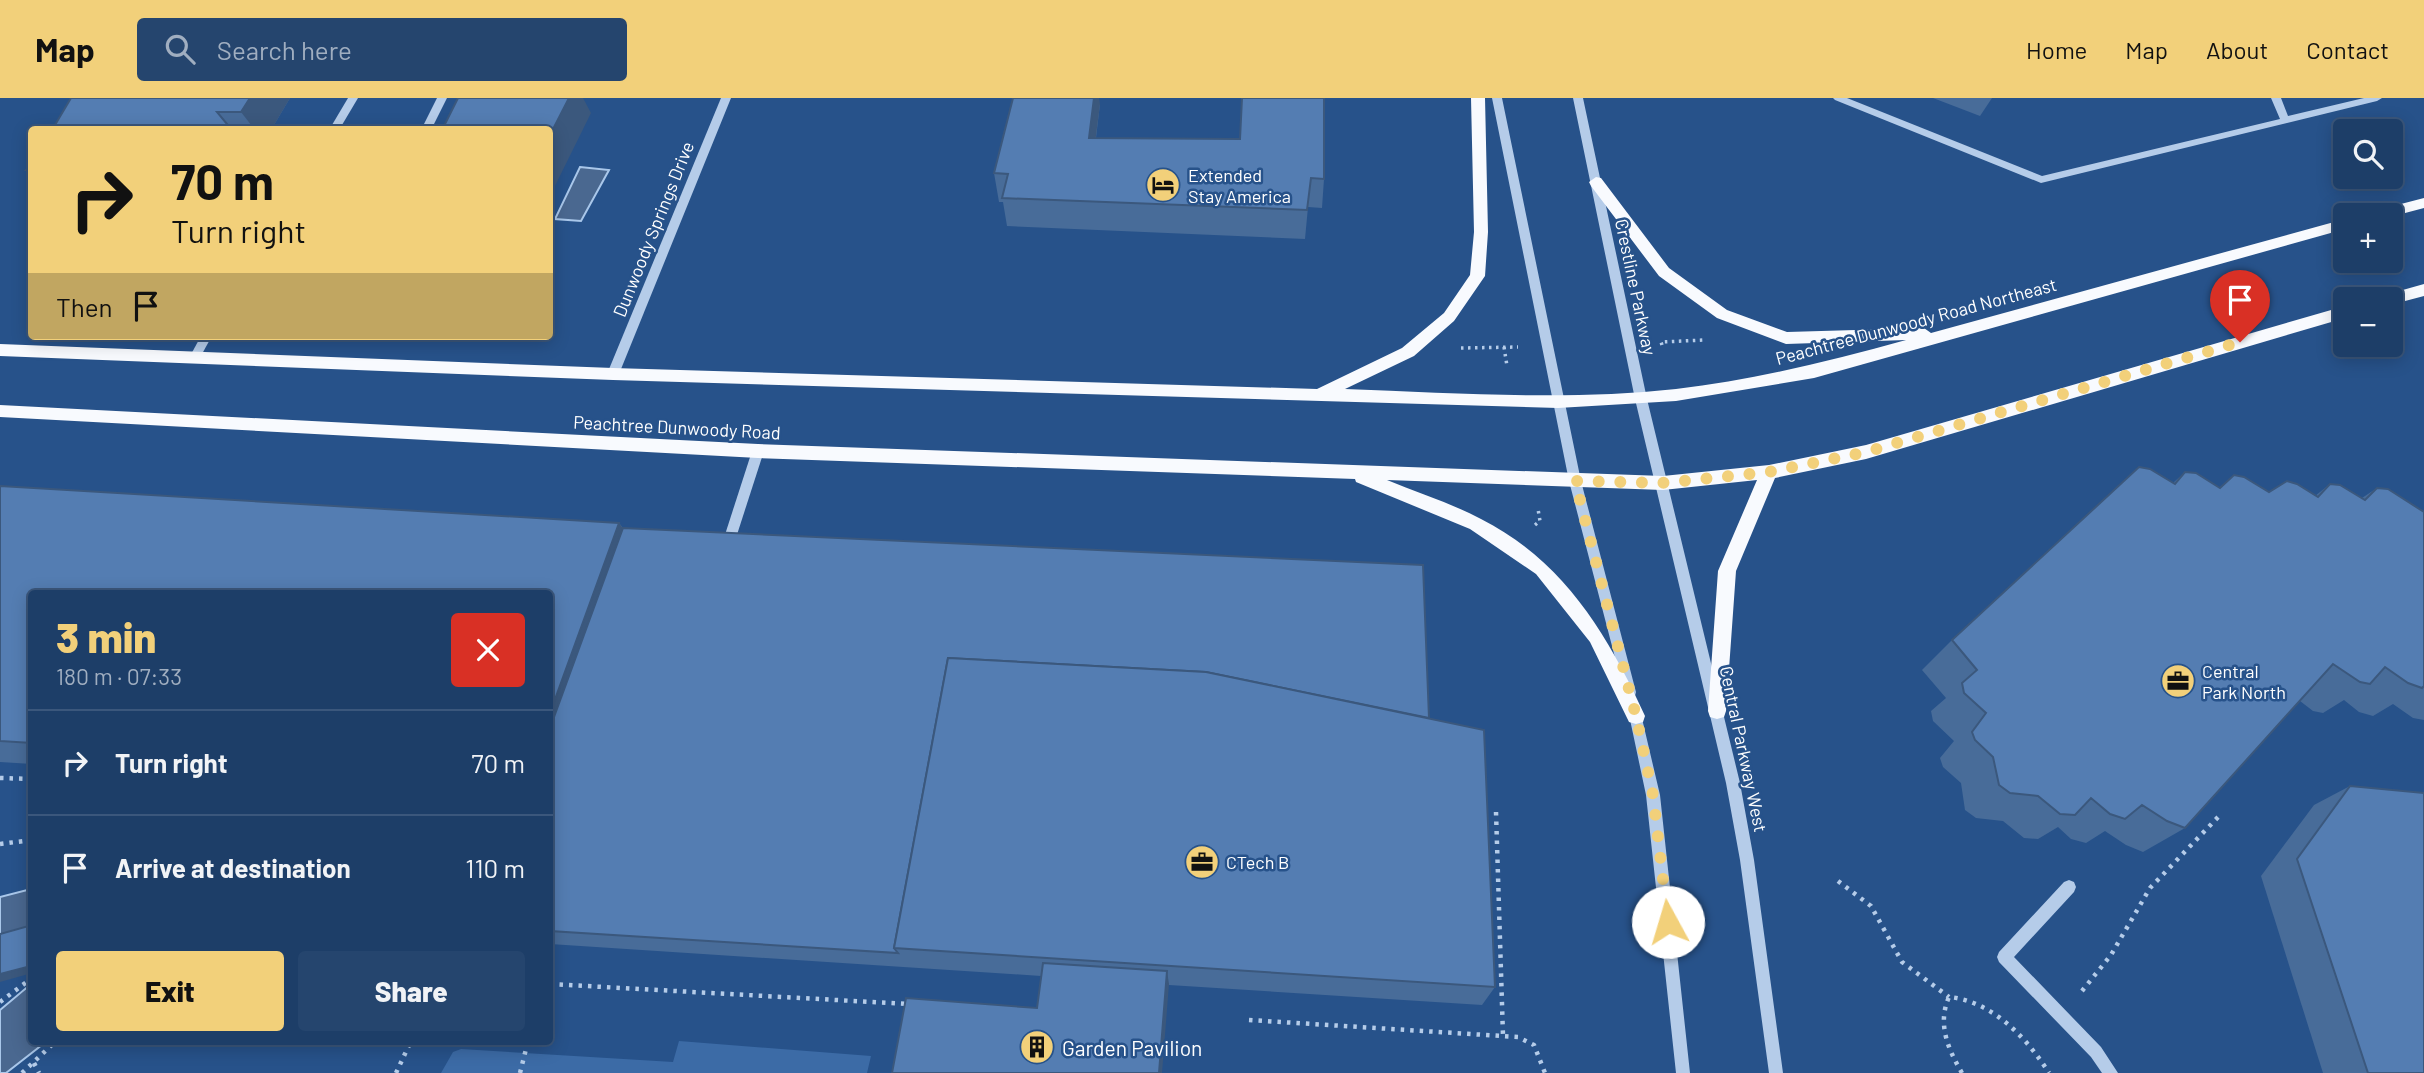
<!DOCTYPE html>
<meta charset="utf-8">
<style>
:root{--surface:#1d3e68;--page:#25456e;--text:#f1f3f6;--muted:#a0aec0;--line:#3b577c;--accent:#f2d07a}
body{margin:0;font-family:Barlow,sans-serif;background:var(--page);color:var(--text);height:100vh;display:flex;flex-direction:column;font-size:26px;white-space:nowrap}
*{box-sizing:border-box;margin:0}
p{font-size:23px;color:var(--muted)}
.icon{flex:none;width:38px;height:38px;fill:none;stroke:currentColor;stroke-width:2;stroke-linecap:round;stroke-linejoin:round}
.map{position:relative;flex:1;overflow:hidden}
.panel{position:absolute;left:28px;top:492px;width:525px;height:455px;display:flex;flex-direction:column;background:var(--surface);border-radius:7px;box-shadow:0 4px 18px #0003,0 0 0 2px var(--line)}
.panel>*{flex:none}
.top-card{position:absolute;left:28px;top:28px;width:525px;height:214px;border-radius:7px;box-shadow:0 4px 18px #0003,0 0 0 2px var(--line);background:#f2d07a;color:#111;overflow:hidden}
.buttons{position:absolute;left:2333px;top:21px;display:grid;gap:14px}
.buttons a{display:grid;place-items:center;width:70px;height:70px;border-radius:7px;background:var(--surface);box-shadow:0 4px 18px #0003,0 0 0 2px var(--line);font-size:35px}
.pin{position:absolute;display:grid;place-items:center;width:60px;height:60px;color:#fff;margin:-72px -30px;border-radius:50% 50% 50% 0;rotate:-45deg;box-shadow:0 0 7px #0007}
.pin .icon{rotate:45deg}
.me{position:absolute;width:77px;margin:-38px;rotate:354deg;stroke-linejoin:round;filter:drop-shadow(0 0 5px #0008)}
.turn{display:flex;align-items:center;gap:24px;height:147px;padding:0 28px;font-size:32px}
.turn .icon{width:91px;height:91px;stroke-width:2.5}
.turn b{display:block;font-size:49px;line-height:60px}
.then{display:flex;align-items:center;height:66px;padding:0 28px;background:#0003;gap:14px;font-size:26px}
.round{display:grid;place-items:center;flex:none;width:74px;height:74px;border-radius:7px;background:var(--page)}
.overview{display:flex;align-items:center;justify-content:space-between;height:119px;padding:0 28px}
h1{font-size:42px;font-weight:800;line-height:52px;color:var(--accent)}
.action{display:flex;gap:14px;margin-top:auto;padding:14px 28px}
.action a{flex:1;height:80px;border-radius:7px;background:var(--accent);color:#111;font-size:28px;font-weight:800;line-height:80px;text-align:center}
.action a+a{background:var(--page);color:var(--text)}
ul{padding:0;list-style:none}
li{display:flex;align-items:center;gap:21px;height:105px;padding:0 28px;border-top:2px solid var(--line)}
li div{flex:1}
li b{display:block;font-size:26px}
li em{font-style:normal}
header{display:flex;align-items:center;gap:42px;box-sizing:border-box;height:98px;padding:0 35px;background:var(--accent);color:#111}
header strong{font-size:33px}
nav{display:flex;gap:38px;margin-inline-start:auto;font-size:24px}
.search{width:490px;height:63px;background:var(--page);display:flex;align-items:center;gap:18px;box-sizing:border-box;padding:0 24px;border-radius:7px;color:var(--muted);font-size:26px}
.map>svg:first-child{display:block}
.green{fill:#3c6ba6}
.water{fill:#4a6890;stroke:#a9c7ea;stroke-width:2}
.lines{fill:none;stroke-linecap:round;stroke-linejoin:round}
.path-far1{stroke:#b5cce9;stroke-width:3.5;stroke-dasharray:2.5 4.5;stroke-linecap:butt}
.path{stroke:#b5cce9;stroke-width:4.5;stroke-dasharray:3.5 6;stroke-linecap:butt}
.minor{fill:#b5cce9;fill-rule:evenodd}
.major{fill:#f8fafe;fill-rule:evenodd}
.wall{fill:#486c99}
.shaded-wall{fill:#3b587d}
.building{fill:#547db2;stroke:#3b587d;stroke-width:2}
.route{stroke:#f2d07a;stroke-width:12;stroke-dasharray:0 21.6}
.labels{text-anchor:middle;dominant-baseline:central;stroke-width:5;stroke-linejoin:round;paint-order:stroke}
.poi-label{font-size:18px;fill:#fff;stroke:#27528a;text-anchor:start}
.street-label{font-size:18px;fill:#fff;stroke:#27528a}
.near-poi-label{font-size:21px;fill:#fff;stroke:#27528a;text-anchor:start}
</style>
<header>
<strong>Map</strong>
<div class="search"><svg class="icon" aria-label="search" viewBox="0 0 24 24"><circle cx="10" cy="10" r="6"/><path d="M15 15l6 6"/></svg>Search here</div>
<nav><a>Home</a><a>Map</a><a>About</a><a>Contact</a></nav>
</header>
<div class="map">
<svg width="2424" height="975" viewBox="0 0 2424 975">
<rect width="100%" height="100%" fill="#27528a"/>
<polygon class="green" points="679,943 871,958 867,975 441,975 453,954 461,951 673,964"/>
<g class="water">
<polygon points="580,69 609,72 581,123 555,121"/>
<polygon points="31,791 31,834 0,842 0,799"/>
<polygon points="31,886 32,943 47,943 6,975 0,975 0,912"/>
</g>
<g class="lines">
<g class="path-far1">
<polyline points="1662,247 1661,244 1705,242"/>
<polyline points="1504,249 1507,268"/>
<polyline points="1461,250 1518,249"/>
<polyline points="1535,427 1540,423 1538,411"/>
</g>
<g class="path">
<polyline points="0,680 32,681"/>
<polyline points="1496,714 1503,938"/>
<polyline points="0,746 32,742"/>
<polyline points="1838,783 1871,808 1902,864 1949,899"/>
<polyline points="550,886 908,906"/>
<polyline points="2082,893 2111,857 2150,790 2221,716"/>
<polyline points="0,904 32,880"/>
<polyline points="1249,922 1518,939 1534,947 1545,975"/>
<polyline points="34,965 39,975"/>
<polyline points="22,975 56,943"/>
<polyline points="396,975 411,943"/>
<polyline points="520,975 528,943"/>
<path d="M1962 975C1948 951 1937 926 1949 899 1992 903 2027 940 2049 975"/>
</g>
<g class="minor">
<polygon points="348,0 358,0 339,32 329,32"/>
<polygon points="437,0 447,0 431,32 421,32"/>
<polygon points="721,0 731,0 619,276 613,280 609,279 607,276"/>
<polygon points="1492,0 1502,0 1581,383 1636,594 1635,598 1630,600 1625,598 1624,594 1569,383"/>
<polygon points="1573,0 1583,0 1647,301 1740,685 1754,762 1783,975 1769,975 1740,762 1726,685 1635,301"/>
<polygon points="1833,0 1847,0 2042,78 2280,21 2271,0 2281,0 2288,18 2364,0 2382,0 2377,3 2041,85 1835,2"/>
<polygon points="201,238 212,238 198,263 190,263 189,260"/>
<polygon points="758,348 764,353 733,449 731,453 723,453 721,449 752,353"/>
<polygon points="1634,606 1639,608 1640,612 1660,697 1690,975 1676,975 1646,697 1628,612 1629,608"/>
<polygon points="2069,782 2074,784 2076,789 2074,794 2014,859 2101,949 2118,975 2102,975 2091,959 1999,864 1997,859 1999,854 2064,784"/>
</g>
<g class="major">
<path d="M1471 0H1485L1488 134 1485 178 1454 223 1414 258 1345 291C1455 295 1567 303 1676 291 1754 282 1830 263 1906 242L1786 246 1717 220 1659 178 1591 88 1589 84 1596 79 1601 80 1669 170 1727 212 1787 234 1924 230 1931 235 2345 121V131L1814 280 1676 303 1558 310 613 282 0 258V246L613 270 1317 291 1402 250 1444 215 1470 177 1474 134Z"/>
<polygon points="2424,100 2424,110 2390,119 2372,117 2374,113"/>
<polygon points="2424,186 2424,198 2390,207 2390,201 2382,201 2385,197"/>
<path d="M2345 208V220L1866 361 1775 380 1736 473 1726 613 1724 619 1717 621 1710 619 1708 613 1718 473 1757 382 1663 392 1387 382C1418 395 1451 405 1481 421 1564 463 1608 537 1645 618L1643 624 1636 626 1629 624 1590 544 1536 476 1470 431 1356 384 1355 381 758 360 0 319V307L758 346 1663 378 1769 367 1866 347Z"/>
</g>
</g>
<g class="wall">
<polygon points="290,0 271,32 52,32"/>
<polygon points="1933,0 1992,0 1980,18"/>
<polygon points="1100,6 1096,40 1324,81 1322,110 1308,109 1305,141 1007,128 1003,104 999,104 994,75"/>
<polygon points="2185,374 2219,390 2234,377 2269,394 2315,398 2330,386 2362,400 2377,390 2424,414 2424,622 2413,620 2393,606 2373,618 2359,614 2344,602 2323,615 2313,613 2300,603 2185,730 2143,754 2126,747 2105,733 2086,745 2071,741 2058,729 2038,741 2024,740 2003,723 1976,720 1965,712 1961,685 1943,669 1940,660 1954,643 1933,623 1931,613 1946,600 1922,572 1952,542 2173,385"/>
<polygon points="0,388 619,425 623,430 1429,621 1495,889 1482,907 1169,887 1037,910 1041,878 550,846 550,495 32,495 32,666 0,664"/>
<polygon points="2350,688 2424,975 2323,975 2261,778 2314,707"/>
</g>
<g class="shaded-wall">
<polygon points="250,0 290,0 271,32 255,32 241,14"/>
<polygon points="569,0 583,0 591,15 550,98 550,37"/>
<polygon points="1094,0 1099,0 1100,6 1092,69 1089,40"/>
<polygon points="619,425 640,454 550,699 550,615"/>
<polygon points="32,863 32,875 0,884 0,876"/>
<polygon points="1167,873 1169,886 1162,975 1159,975"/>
</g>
<g class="building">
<polygon points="71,0 250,0 241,14 217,14 232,32 52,32"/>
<polygon points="458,0 569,0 550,37 550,32 442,32"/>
<polygon points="1013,0 1094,0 1089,40 1240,41 1242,0 1324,0 1324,81 1311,80 1307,112 1002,100 1008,76 994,75"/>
<polygon points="32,64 32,72 26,72"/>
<polygon points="2139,369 2150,371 2175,386 2185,374 2196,375 2220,390 2234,377 2244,379 2269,394 2287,383 2297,386 2318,399 2330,386 2340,387 2365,402 2377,390 2388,391 2424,414 2424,588 2422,590 2408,585 2385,569 2370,586 2360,584 2333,566 2185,730 2167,723 2142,707 2125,721 2110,716 2091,700 2075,717 2060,716 2038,698 2010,695 1999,687 1993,659 1975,642 1972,634 1986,615 1964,595 1962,585 1977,572 1952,542"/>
<polygon points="0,388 619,425 550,615 550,495 32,495 32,645 0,643"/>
<polygon points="623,430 1423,467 1429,620 1206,574 948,560 894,850 898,855 550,833 550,630"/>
<polygon points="948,560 1206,574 1484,632 1495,889 894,850"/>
<polygon points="2350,688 2424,695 2424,975 2368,975 2297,761"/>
<polygon points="32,827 31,868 0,876 0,836"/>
<polygon points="1043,865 1167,873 1159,975 892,975 906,900 1037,910"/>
</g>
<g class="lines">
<polyline class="route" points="1668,824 1653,697 1636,618 1575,383 1662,385 1769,374 1866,354 2240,244"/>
</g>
<defs>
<g id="hotel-disc" transform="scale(1.75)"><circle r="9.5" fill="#f2d07a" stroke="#27528a"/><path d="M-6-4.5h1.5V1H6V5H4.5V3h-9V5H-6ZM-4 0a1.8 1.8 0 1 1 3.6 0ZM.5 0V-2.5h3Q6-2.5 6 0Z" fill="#111"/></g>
<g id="office-disc" transform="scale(1.75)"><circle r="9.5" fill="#f2d07a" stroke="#27528a"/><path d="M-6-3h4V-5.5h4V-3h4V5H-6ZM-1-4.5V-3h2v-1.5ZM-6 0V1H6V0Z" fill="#111"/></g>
<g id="building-disc" transform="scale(1.75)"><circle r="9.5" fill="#f2d07a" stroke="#27528a"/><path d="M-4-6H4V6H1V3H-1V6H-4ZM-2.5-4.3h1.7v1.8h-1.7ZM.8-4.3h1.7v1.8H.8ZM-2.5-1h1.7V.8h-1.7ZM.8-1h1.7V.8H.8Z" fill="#111"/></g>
</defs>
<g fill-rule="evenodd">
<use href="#hotel-disc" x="1163" y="87"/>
<use href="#office-disc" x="2178" y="583"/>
<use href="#office-disc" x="1202" y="764"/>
<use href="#building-disc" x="1037" y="949"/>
</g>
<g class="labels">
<g class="poi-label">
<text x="1188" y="77">Extended<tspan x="1188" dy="21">Stay America</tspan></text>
<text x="2202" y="573">Central<tspan x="2202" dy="21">Park North</tspan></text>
<text x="1226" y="764">CTech B</text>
</g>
<g class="street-label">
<text transform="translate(653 131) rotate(-68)">Dunwoody Springs Drive</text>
<text transform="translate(1636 189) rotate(78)">Crestline Parkway</text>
<text transform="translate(1916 223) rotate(-15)">Peachtree Dunwoody Road Northeast</text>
<text transform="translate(677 329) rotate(3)">Peachtree Dunwoody Road</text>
<text transform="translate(1744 651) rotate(78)">Central Parkway West</text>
</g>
<g class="near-poi-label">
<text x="1062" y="949">Garden Pavilion</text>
</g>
</g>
</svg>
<div class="buttons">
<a><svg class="icon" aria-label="search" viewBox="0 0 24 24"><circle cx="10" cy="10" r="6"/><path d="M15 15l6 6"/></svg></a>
<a>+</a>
<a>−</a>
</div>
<div class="pin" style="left:2240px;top:244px;background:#d93025"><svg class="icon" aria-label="arrive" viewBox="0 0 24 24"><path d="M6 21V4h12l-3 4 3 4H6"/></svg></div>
<svg class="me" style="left:1668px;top:824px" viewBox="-20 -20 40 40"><circle r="19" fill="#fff"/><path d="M0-13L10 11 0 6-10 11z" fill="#f2d07a"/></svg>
<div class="top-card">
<div class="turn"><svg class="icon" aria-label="right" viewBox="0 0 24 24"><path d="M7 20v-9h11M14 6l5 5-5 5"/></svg><div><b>70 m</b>Turn right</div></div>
<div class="then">Then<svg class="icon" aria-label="arrive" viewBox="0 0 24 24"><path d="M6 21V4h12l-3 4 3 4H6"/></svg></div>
</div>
<section class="panel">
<div class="overview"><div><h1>3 min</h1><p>180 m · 07:33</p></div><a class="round" style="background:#d93025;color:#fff"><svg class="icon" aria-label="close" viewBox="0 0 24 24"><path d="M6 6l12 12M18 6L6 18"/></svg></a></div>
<ul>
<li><svg class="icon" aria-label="right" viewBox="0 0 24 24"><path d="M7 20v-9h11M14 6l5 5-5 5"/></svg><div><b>Turn right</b></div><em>70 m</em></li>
<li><svg class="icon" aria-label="arrive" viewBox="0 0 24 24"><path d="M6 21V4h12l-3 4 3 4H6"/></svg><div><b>Arrive at destination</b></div><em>110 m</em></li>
</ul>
<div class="action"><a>Exit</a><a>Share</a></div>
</section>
</div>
